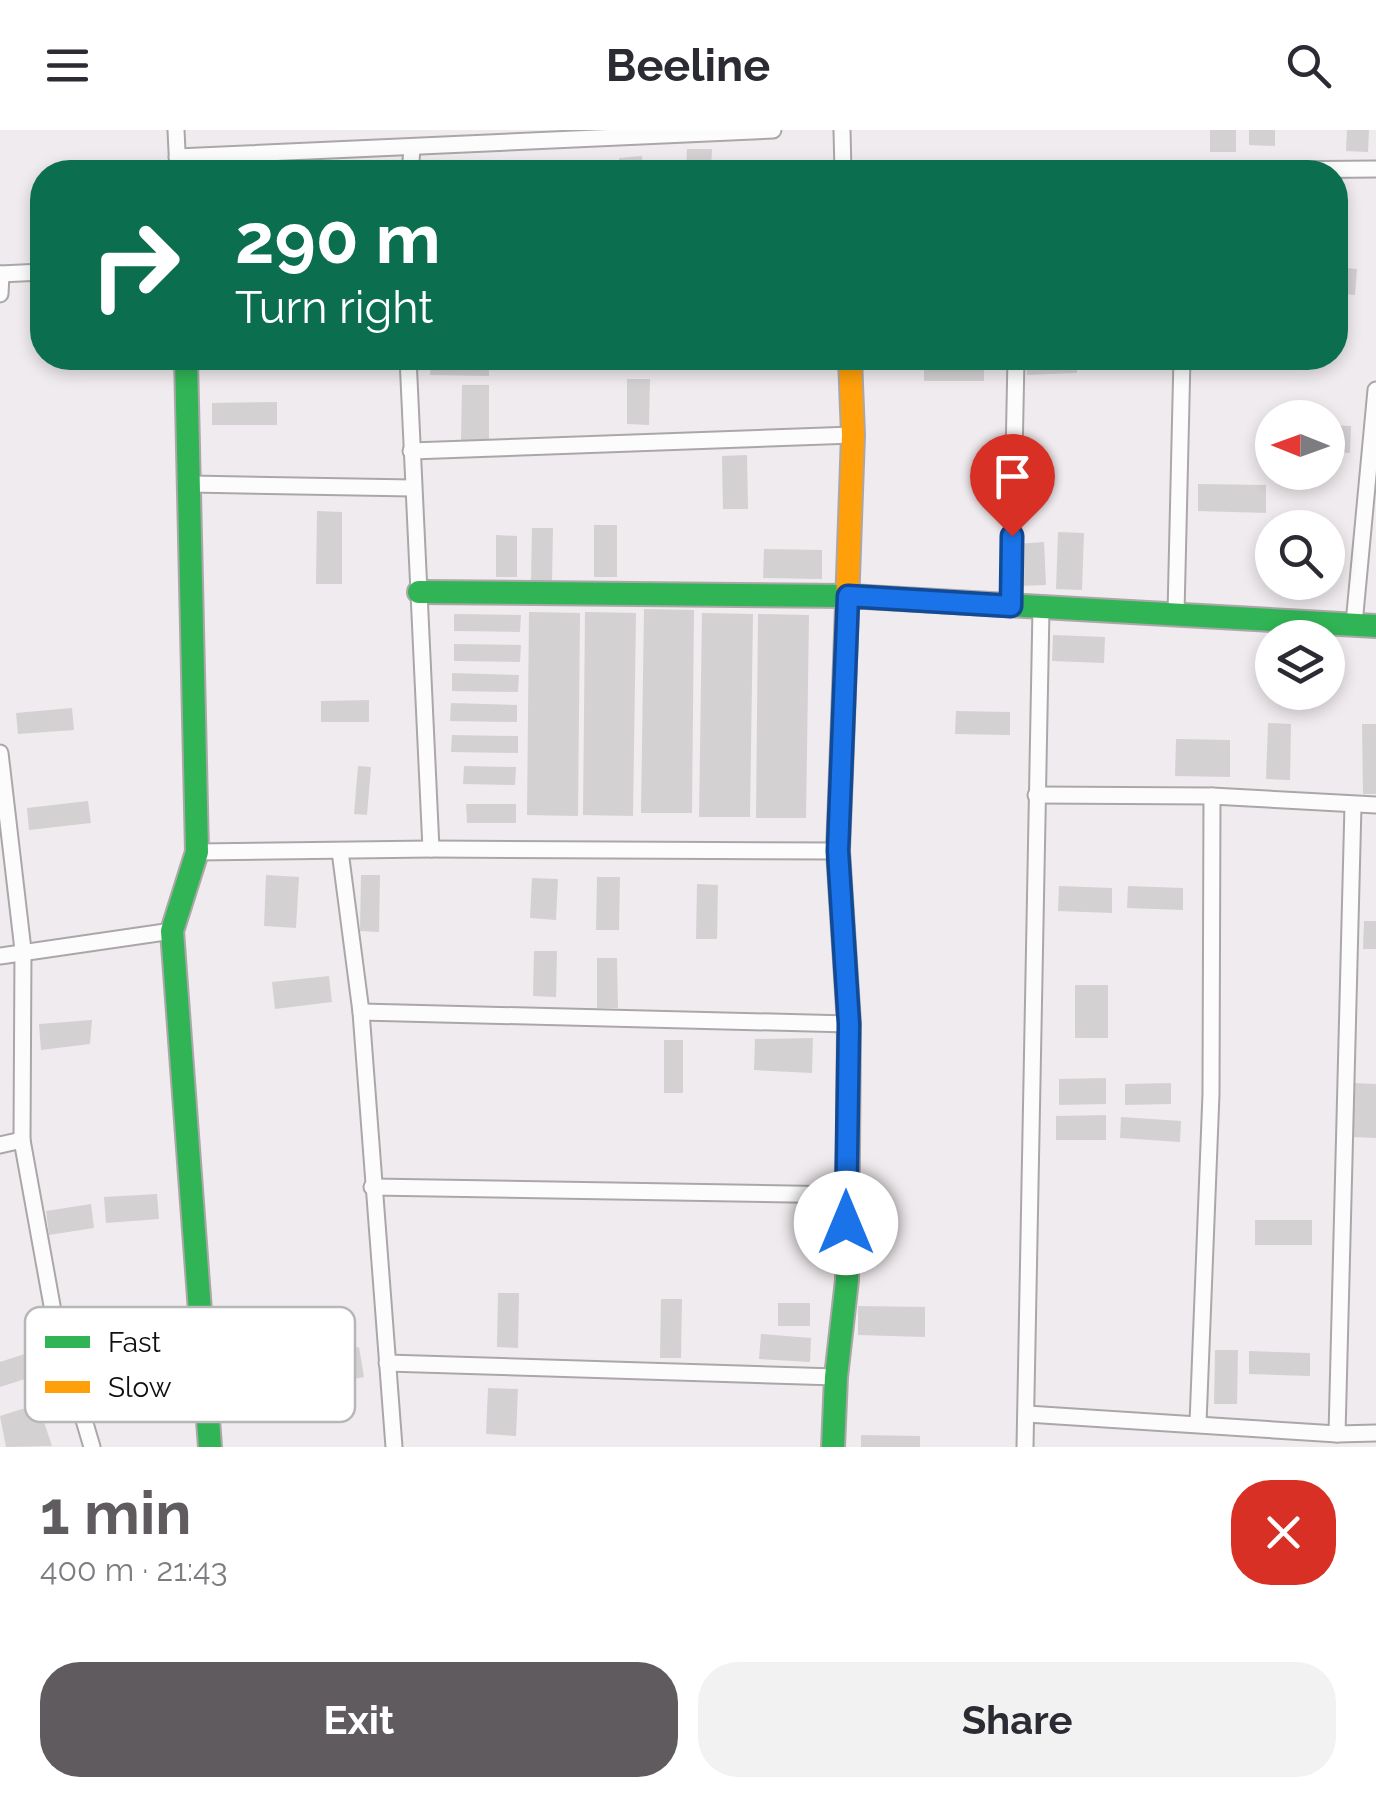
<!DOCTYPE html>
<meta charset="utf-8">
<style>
:root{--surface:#fff;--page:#f2f2f3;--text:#2b2b33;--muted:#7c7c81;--accent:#5f5b5e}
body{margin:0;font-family:Raleway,sans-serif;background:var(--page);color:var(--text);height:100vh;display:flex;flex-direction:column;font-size:38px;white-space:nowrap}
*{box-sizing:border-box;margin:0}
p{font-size:32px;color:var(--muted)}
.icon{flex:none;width:55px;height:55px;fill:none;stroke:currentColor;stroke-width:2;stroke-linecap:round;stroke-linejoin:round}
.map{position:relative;height:1317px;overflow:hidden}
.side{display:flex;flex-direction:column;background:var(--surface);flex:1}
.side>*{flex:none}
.guide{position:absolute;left:30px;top:30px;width:1318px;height:210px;border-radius:40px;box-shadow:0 5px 15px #0003;background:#0b6e4f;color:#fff;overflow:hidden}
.needle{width:65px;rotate:271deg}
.buttons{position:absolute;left:1255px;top:270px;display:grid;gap:20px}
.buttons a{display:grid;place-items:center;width:90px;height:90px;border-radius:50%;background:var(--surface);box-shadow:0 5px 15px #0003;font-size:50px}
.pin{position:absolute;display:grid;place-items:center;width:85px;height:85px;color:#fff;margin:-102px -42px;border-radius:50% 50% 50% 0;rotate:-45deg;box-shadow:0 0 10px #0007}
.pin .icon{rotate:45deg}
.me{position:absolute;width:110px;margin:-55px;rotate:0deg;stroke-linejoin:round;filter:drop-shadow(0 0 8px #0008)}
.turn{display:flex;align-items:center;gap:35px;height:210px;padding:0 40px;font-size:45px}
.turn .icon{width:130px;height:130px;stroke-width:2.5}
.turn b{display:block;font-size:70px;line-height:85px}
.round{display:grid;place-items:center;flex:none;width:105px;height:105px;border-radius:40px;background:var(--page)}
.summary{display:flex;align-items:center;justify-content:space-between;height:170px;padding:0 40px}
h1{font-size:60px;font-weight:700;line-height:75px;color:var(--accent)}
.cta{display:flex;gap:20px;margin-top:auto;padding:20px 40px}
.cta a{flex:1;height:115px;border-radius:40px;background:var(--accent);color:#fff;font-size:40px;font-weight:700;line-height:115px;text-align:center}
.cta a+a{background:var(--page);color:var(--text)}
header{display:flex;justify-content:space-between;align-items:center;height:130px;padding:0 40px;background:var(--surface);font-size:45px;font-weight:700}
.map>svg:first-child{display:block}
.building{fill:#d4d1d3}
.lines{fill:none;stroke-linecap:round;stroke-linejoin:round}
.street-casing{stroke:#aba7a9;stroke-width:19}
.fast-casing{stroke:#aba7a9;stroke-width:26}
.slow-casing{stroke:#aba7a9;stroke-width:26}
.street{stroke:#fdfcfc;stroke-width:15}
.fast{stroke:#30b455;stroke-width:22}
.slow{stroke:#ff9f0a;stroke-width:22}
.route-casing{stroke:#114b97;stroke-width:25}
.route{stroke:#1a73e8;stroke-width:18}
.key{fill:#fff;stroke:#b8b7b7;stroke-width:2.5}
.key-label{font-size:28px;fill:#110e10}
</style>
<header><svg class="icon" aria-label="menu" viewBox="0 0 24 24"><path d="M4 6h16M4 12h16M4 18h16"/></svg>Beeline<svg class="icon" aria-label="search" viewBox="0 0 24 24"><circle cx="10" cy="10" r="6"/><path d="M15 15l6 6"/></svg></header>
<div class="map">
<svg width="1376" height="1317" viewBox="0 0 1376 1317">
<rect width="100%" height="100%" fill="#f0ebee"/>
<g class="building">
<rect x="1210" y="0" width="26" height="22"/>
<polygon points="1249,0 1275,0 1275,16 1249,15"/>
<polygon points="1347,0 1369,0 1368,22 1346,21"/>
<polygon points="687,19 712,19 711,42 686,42"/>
<polygon points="642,26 643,42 620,42 619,28"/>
<polygon points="1335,137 1357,139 1355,165 1335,163"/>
<polygon points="431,228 489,228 489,246 430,245"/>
<polygon points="600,228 624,228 623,240 600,240"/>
<rect x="659" y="228" width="30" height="6"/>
<rect x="924" y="228" width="60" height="23"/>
<polygon points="1026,228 1077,228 1077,243 1027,245"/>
<polygon points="627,249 650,249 649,295 627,294"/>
<polygon points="462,255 489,255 489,310 461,310"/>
<polygon points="277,272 277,295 212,295 212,273"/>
<polygon points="1328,295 1351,296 1350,323 1328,322"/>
<polygon points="747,325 748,379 723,379 722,326"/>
<polygon points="1198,354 1266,355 1266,383 1198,381"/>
<polygon points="317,381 342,382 342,454 316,454"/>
<rect x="594" y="395" width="23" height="52"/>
<polygon points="532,398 553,398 552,452 531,451"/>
<polygon points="1058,402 1084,403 1082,460 1056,459"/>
<polygon points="496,405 517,406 517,447 496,447"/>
<polygon points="1044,412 1046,455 1018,456 1016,414"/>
<polygon points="764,419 822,420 822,449 763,448"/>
<polygon points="644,479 694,480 692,683 641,683"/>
<polygon points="529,482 580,483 578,686 527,685"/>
<polygon points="585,482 636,483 633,686 583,685"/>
<polygon points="702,483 753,484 750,687 699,687"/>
<polygon points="454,484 521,485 520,502 454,501"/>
<polygon points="758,484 809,485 806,688 756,688"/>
<polygon points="1053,505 1105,507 1104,533 1052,531"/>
<polygon points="454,514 521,515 520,532 454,531"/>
<polygon points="452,543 519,545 518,562 452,561"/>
<polygon points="369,570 369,592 321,592 321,571"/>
<polygon points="451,573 517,575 517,592 450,591"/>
<polygon points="72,578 74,600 18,604 16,583"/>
<polygon points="956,581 1010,582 1010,605 955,604"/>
<polygon points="1268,593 1291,594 1290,650 1266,649"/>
<polygon points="1362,594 1376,594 1376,664 1363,664"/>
<polygon points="452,605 518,606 518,623 451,622"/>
<polygon points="1176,609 1230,610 1230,647 1175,646"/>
<polygon points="358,636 371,637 367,685 354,684"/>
<polygon points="464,636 516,637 515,655 463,654"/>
<polygon points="88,671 91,693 29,700 27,678"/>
<polygon points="466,674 516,674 516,693 467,693"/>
<polygon points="266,745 299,747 296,798 264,796"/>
<polygon points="361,745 380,745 379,802 360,801"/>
<polygon points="597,747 620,747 619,800 596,800"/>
<polygon points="532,748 558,749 556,790 530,788"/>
<polygon points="697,754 718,755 717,809 696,809"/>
<polygon points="1059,756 1112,758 1112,783 1058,781"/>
<polygon points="1128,756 1183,758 1183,780 1127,778"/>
<polygon points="1364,791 1376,791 1376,819 1363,819"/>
<polygon points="534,821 557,821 556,867 533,866"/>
<polygon points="597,828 617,828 618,878 597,878"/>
<polygon points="329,846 332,872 275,879 272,852"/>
<rect x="1075" y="855" width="33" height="53"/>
<polygon points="92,890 90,914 41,920 39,894"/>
<polygon points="813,908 812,943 754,940 755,909"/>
<rect x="664" y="910" width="19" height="53"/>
<polygon points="1106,948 1106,974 1059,975 1059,949"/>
<polygon points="1171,953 1171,974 1125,975 1125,954"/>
<polygon points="1353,953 1376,954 1376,1008 1352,1007"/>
<polygon points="1106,985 1106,1010 1056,1010 1056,986"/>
<polygon points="1121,987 1181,991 1180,1012 1120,1008"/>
<polygon points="157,1064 159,1089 106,1093 104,1067"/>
<polygon points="91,1074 94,1098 49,1105 46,1081"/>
<rect x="1255" y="1090" width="57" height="25"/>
<polygon points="498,1163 519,1163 518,1218 497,1217"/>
<polygon points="661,1169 682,1169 681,1228 660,1228"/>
<rect x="778" y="1173" width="32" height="23"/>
<polygon points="858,1176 925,1177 925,1207 858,1205"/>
<polygon points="761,1204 811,1208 810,1232 759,1229"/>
<polygon points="359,1217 364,1247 305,1259 301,1226"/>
<polygon points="1215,1220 1238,1220 1237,1274 1214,1274"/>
<polygon points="34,1221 41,1244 0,1257 0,1232"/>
<polygon points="1249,1221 1310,1223 1310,1246 1249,1244"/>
<polygon points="488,1258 518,1259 516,1306 486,1304"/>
<polygon points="38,1274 52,1316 6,1317 0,1286"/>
<polygon points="861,1305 920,1306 920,1317 861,1317"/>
</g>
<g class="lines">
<g class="street-casing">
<g id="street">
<polyline points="176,0 178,42"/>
<polyline points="842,0 843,42"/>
<polyline points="177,27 773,0"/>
<polyline points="410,42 412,19"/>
<polyline points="1015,42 1376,39"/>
<polyline points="0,144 42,142"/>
<polyline points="0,164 1,144"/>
<polyline points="408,228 431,719"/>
<polyline points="411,321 853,305"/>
<polyline points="191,354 413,358"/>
<polyline points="1011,477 1016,228"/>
<polyline points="1176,483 1182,228"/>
<polyline points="1354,494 1376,260"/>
<polyline points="0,623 23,820 22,1010 55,1192 92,1317"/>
<polyline points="1036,665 1212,666 1376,675"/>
<polyline points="340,721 361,882 394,1317"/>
<polyline points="197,722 431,719 838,721"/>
<polyline points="0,826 172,801"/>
<polyline points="361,882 849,894"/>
<polyline points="0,1015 22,1010"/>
<polyline points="372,1057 846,1065"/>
<polyline points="387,1233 836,1247"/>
<polyline points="1027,1284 1337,1304 1376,1303"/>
<polyline points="1198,1293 1211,964 1212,666"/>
<polyline points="1337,1304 1353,675"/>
<polyline points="1025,1317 1041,479"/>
</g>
</g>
<g class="fast-casing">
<g id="fast">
<polyline points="186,228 197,722 172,801 210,1317"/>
<polyline points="419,462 849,466 1376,496"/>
<polyline points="833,1317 836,1247 847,1150 849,894 838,721 843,589"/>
</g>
</g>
<g class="slow-casing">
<polyline id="slow" points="843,589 853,305 850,228"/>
</g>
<use href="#street" class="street"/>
<use href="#fast" class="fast"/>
<use href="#slow" class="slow"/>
</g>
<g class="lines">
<g class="route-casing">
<polyline id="route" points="846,1093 849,894 838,721 848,466 1011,476 1012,406"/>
</g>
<use href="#route" class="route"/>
</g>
<rect x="25" y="1177" width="330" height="115" rx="15" class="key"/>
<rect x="45" y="1206" width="45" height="12" fill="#30b455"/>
<rect x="45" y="1251" width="45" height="12" fill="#ff9f0a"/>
<g class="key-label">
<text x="108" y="1222">Fast</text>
<text x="108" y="1267">Slow</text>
</g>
</svg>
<div class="buttons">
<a><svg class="needle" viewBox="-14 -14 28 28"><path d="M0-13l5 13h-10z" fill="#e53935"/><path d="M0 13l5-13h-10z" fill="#7c7c81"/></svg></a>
<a><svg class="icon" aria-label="search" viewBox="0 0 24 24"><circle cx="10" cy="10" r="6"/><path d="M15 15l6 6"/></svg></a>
<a><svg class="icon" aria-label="layers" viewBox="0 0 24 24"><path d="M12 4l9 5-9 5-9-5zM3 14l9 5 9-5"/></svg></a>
</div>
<div class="pin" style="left:1012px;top:406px;background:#d93025"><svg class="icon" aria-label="arrive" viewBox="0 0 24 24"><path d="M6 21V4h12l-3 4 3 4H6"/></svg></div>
<svg class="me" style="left:846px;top:1093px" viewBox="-20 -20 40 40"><circle r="19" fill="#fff"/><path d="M0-13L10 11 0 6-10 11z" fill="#1a73e8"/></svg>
<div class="guide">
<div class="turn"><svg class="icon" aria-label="right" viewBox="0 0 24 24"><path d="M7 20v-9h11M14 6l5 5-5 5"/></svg><div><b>290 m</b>Turn right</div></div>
</div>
</div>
<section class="side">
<div class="summary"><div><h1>1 min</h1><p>400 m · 21:43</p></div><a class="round" style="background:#d93025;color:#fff"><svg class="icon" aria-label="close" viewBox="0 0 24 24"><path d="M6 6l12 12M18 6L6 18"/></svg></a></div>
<div class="cta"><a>Exit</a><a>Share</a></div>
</section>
